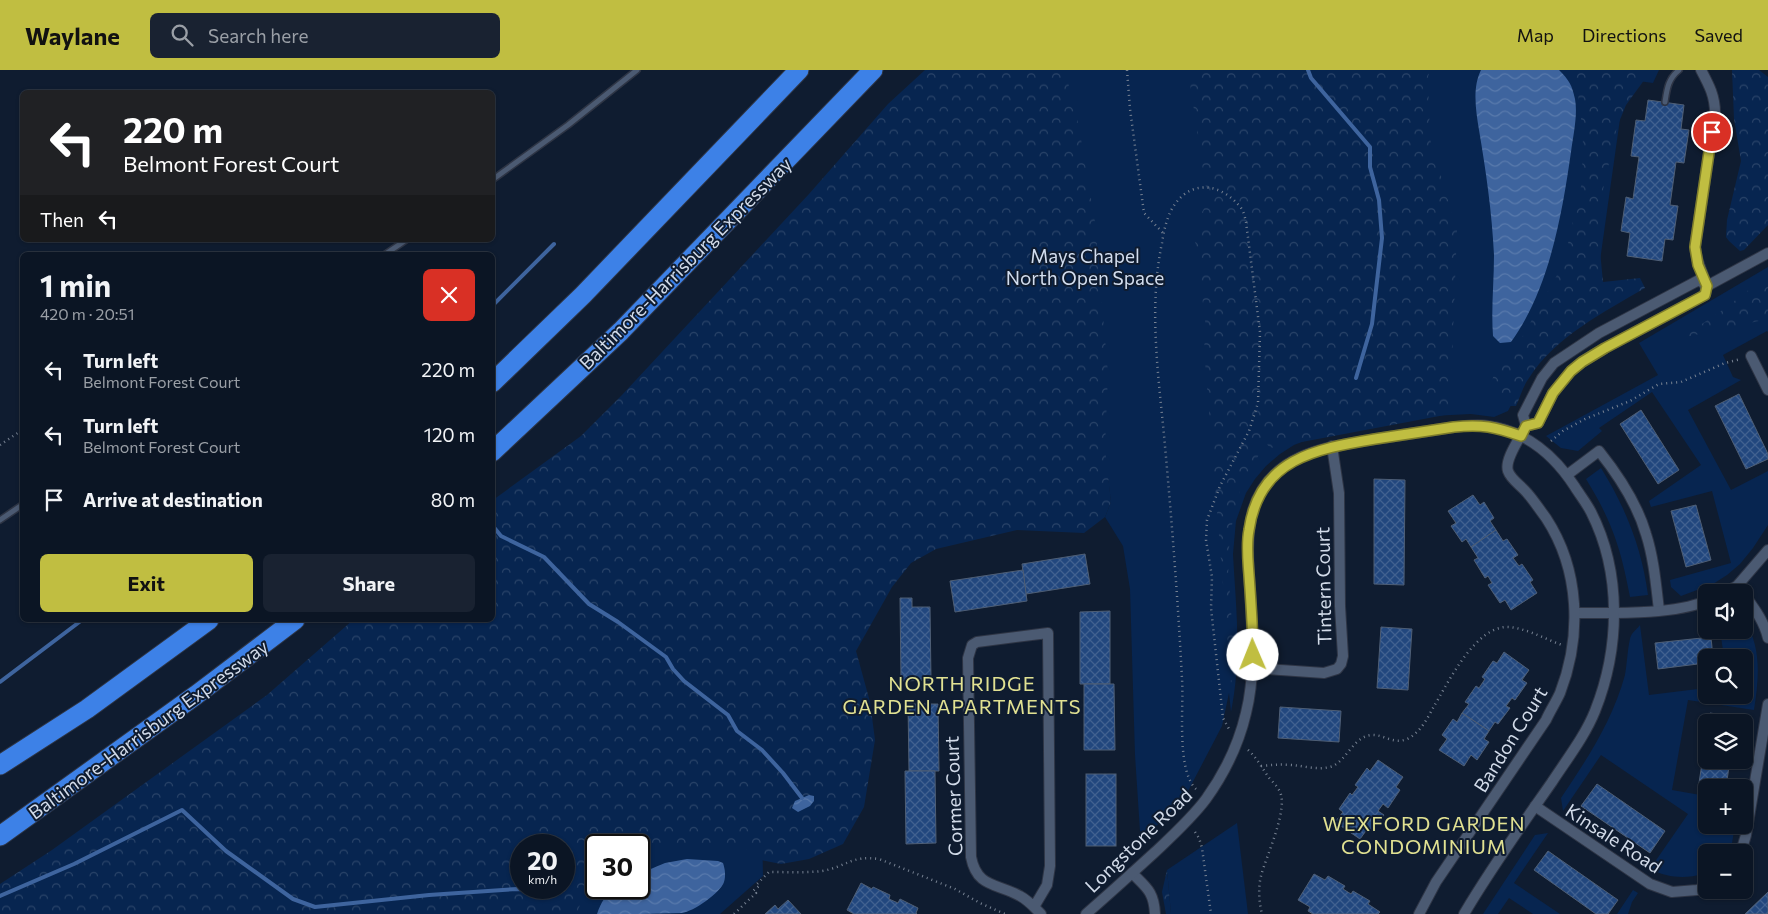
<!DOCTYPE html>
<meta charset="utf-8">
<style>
:root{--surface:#0b1524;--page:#192231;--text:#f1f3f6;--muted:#9a9fa6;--line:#2b3441;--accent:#c0be41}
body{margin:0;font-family:Commissioner,sans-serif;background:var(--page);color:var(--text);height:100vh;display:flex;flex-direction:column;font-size:19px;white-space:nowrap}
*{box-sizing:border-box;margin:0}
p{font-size:16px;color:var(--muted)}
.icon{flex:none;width:28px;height:28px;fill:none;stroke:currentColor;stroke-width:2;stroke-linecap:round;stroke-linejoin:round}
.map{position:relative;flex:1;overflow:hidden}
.sheet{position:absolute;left:20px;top:182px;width:475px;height:370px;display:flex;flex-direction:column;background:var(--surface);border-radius:8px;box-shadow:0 1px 4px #0004,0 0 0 1px var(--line)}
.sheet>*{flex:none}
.banner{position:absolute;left:20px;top:20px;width:475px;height:152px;border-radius:8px;box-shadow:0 1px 4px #0004,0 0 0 1px var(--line);background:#202124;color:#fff;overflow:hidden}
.buttons{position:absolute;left:1698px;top:514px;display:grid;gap:10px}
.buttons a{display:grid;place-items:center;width:55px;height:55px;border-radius:8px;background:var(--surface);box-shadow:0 1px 4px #0004,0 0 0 1px var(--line);font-size:25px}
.speed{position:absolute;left:510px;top:764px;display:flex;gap:10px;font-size:25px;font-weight:700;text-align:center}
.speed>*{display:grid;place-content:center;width:65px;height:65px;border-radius:50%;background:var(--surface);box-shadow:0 1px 4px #0004,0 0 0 1px var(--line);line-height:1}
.speed small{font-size:12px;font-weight:400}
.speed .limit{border:2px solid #111;border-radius:8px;background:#fff;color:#111}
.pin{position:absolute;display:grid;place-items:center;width:42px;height:42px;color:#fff;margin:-21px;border:2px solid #fff;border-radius:50%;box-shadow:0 1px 5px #0007}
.me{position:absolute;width:55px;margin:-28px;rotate:359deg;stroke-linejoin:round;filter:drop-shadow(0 0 4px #0008)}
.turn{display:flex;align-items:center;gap:18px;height:105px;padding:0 20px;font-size:22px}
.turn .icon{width:65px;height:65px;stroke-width:2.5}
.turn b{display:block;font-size:35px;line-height:42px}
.then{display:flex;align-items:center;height:48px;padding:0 20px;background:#0003;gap:10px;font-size:19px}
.round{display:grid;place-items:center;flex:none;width:52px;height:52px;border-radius:8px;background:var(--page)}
.head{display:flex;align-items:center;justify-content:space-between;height:85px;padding:0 20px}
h1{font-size:30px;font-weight:700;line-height:38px}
.cta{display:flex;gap:10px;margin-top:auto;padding:10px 20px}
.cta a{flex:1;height:58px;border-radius:8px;background:var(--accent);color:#111;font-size:20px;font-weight:700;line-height:58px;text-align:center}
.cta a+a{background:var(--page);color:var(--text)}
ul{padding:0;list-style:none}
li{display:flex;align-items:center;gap:15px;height:65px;padding:0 20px}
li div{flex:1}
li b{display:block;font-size:19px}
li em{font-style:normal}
header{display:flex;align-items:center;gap:30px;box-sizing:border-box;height:70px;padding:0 25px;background:var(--accent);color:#111}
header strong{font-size:24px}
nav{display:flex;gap:28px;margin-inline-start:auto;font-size:18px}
.search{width:350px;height:45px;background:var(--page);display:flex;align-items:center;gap:12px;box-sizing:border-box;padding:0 18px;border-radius:8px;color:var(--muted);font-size:19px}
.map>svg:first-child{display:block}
.green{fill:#072550;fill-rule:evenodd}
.forest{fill:url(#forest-crowns);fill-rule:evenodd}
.water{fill:url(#water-waves)}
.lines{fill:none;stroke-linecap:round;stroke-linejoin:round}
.stream{stroke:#3e649e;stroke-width:4}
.building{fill:url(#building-cross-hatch);stroke:#4e5e75}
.service-casing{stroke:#2e3545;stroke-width:8}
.minor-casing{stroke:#2e3545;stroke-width:12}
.motorway-casing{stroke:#2e3545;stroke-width:21}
.path{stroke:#778292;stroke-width:2.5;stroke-dasharray:1 4;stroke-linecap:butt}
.service{stroke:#4b5a72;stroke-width:5}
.minor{stroke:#4b5a72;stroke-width:10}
.motorway{stroke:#3d81e7;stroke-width:19}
.route-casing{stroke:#7d7c2a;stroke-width:12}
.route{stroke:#c0be41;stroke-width:9}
.labels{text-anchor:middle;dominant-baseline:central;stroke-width:4;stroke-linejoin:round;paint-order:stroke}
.park-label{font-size:19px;fill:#d2ddee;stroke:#0f1c30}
.street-label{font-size:19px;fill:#d2dbe9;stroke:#0f1c30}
.neighbourhood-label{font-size:20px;letter-spacing:1px;fill:#e1e192;stroke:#0f1c30}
</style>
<header>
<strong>Waylane</strong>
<div class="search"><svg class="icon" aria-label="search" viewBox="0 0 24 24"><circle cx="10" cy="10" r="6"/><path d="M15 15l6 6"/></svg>Search here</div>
<nav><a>Map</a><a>Directions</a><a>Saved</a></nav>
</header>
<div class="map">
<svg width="1768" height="844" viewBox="0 0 1768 844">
<defs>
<pattern id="forest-crowns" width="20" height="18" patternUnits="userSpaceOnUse" patternTransform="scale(1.25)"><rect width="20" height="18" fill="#072550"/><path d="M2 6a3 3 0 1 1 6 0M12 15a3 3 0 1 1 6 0" fill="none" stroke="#2a4469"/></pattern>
<pattern id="water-waves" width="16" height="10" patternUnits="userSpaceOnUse" patternTransform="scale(1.25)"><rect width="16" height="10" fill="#3e649e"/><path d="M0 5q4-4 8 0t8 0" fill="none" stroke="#597aac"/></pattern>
<pattern id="building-cross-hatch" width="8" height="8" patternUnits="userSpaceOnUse" patternTransform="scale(1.25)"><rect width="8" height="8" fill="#22477e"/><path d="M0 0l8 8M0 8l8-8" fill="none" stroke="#416190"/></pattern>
</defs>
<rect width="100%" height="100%" fill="#0f1c30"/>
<g class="green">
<path d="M1014 0H1659L1653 13 1601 6 1620 41V49L1598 205 1522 314 1508 341 1494 347 1471 344 1432 346 1312 368 1294 375 1280 384 1266 396 1255 409 1246 423 1236 451 1233 484C1236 539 1242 587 1231 642L1229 623 1222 656 1186 725 1160 753 1145 764 1140 761 1135 685 1130 519 1123 476 1105 447 1111 432 1108 408 772 468 762 760 763 806 720 844H5L492 550ZM521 775H564V818H521ZM596 775H639V818H596Z"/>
<polygon points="1768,197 1768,262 1767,261 1723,285 1733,307 1741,310 1688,340 1731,420 1768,401 1768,455 1753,478 1740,494 1727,505 1713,514 1681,526 1671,517 1670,510 1731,493 1712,421 1651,437 1649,431 1701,395 1652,322 1599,358 1602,361 1578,381 1561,378 1546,366 1658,305 1639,273"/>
<path d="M1601 398C1626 438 1642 479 1648 525L1630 527C1621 479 1612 451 1586 409Z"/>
<path d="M1744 548C1762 579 1759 607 1754 640L1688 630 1672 720 1706 726V755H1735L1731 779 1730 782H1706V803L1703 804C1685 809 1668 808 1650 799L1688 744 1601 685 1563 741 1561 728C1587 689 1612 652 1625 605 1627 596 1628 569 1632 564 1634 561 1638 558 1640 555L1649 625 1706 618V625H1744V588L1724 587 1720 560H1744Z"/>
<polygon points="1237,753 1248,844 1171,844 1167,800"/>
<polygon points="1548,763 1514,813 1560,844 1533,844 1509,828 1498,844 1483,844 1535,765"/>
<polygon points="1633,820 1638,823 1632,832 1628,844 1617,844"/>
</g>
<g class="forest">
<path d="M925 0H1065L1079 57 1095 152 1108 303 1105 378 1111 432 1105 447 1084 463 1017 460 936 479 911 493 892 517 856 581 870 632 875 670 864 737 843 774 809 789 781 794 761 790 742 776 697 774 655 777 639 782V775H596V802L589 807 577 844H0V814L52 780 267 625 353 550H492L493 430 581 366 622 325 809 124 888 34ZM521 775H564V818H521Z"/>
<polygon points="1188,0 1430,0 1428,7 1430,69 1457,160 1450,344 1270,378 1266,373 1241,415 1230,464 1228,495 1235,600 1231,614 1204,279 1206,258 1195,170 1201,144 1210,127 1205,114"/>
<path d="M1575 0H1648L1650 2 1626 35 1617 57 1603 120 1600 181 1603 212 1640 208 1645 218C1604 242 1555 267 1529 308 1523 316 1520 327 1516 336H1507L1494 322 1491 313 1494 305 1520 271 1557 205 1567 178 1582 112 1583 65Z"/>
<polygon points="1732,0 1759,0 1768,7 1768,155 1744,180 1740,181 1729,171 1726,167 1727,150 1741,91 1734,49"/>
<polygon points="1768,213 1768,249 1681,268 1724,239 1750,219"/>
<polygon points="1167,800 1171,844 1166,844 1162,822"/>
</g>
<g class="water">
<path d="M1481 0H1559C1569 10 1572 15 1575 29 1578 45 1573 66 1571 82 1562 145 1549 220 1511 272L1500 273 1493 266C1491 239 1494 212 1494 185 1492 143 1486 101 1479 60 1476 41 1472 18 1481 0Z"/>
<polygon points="809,725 814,726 814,731 810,736 798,742 792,738 795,731"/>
<path d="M687 789 718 791 723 793C725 799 726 806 724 812 721 822 693 842 682 843 656 844 624 844 597 844 606 819 614 818 639 818V804L665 793Z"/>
</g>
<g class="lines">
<g class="stream">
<polyline points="1308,0 1311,8 1370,77 1370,97 1379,130 1382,168 1372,254 1356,308"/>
<polyline points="492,236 554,174"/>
<polyline points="492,455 501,466 544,487 589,534 618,552 666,587 673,599 684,611 728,645 737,661 762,680 783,703 802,728"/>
<polyline points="0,612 82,550"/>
<polyline points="0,826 74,794 182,740 226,781 293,829 315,837 429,825 517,819 563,820"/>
</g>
</g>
<g class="building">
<polygon points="1648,30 1684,35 1681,59 1689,60 1684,93 1676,92 1670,135 1678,136 1673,170 1665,169 1662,191 1627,186 1630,163 1621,161 1626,127 1633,129 1639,87 1631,86 1636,50 1645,51"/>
<polygon points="1739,324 1768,384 1768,389 1746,399 1715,336"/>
<polygon points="1641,340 1679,400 1658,414 1620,354"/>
<polygon points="1374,409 1405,410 1404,515 1374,514"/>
<polygon points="1473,425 1480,435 1484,432 1494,448 1490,451 1496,460 1471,477 1466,469 1462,472 1451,456 1456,453 1448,441"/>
<polygon points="1696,435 1711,490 1686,497 1671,441"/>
<polygon points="1496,460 1503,471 1507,469 1518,485 1513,488 1519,496 1522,494 1533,510 1530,512 1537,523 1511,540 1505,530 1500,533 1488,515 1492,513 1488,506 1485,508 1474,490 1478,488 1471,477"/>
<polygon points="1085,484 1090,514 1026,524 1022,494"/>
<polygon points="1023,500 1027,531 955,542 950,511"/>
<polygon points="900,528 912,528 912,537 930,537 931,610 901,611"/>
<polygon points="1110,541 1110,614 1080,614 1080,542"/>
<polygon points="1381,557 1412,559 1408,620 1377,618"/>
<polygon points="1711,567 1713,588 1706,588 1706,593 1658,599 1655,573"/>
<polygon points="1504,582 1529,600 1522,610 1527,613 1515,630 1512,628 1506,636 1510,638 1498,654 1495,652 1489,661 1462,643 1469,634 1465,632 1476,616 1479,618 1485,609 1482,607 1493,591 1497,593"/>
<polygon points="1084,614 1114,614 1115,680 1084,680"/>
<polygon points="908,634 938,634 939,701 909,701"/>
<polygon points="1280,637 1341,641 1339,672 1278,668"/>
<polygon points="1462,643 1489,661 1484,669 1489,672 1477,690 1471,685 1464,696 1439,680 1447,669 1442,665 1453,649 1457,652"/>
<polygon points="1710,643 1736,647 1736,652 1709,652"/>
<polygon points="1706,667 1706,690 1730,690 1726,717 1699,713"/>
<polygon points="1378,690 1403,707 1396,717 1400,720 1388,738 1383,734 1378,741 1384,745 1372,761 1368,758 1360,769 1335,752 1343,742 1339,739 1350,723 1352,725 1358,717 1355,715 1367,698 1370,701"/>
<polygon points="905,701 935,701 936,773 906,774"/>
<rect x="1086" y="704" width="30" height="72"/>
<polygon points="1597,714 1665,761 1650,783 1581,736"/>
<polygon points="1548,781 1618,830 1608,844 1596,844 1534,800"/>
<polygon points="1314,804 1325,810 1328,806 1345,816 1343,819 1351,824 1353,821 1370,831 1368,834 1380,842 1378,844 1313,844 1308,841 1310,837 1298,830"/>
<polygon points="861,813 872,819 873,817 890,825 889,829 898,833 900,829 918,838 916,843 917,844 854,844 847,840"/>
<polygon points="1768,822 1768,844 1745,844"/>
<polygon points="788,830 801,844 765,844 775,835 778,839"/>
</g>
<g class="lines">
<g class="service-casing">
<g id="service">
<path d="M1665 32C1667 19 1668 9 1679 0"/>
<polyline points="492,110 568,55 637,0"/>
<polyline points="384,185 406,170"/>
<polyline points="0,450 22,435"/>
</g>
</g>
<g class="minor-casing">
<g id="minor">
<polyline points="1707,216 1768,183"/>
<polyline points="1751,286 1768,320"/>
<path d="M1526 356 1538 353 1553 323 1571 301 1582 292 1605 278 1705 225C1709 209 1696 196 1695 177L1715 43C1715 26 1709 15 1701 0"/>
<path d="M1567 405 1599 381C1619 406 1637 433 1646 464 1654 489 1656 515 1659 540"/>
<polyline points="1725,522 1737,516 1768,480"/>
<path d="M1744 524C1754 538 1764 551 1768 568"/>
<path d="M1575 543C1612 543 1673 545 1706 531"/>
<polyline points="1253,598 1324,603 1337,599 1341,594 1343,586 1340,536 1339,423 1332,376"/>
<polyline points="1535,736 1650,814 1672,822 1697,820 1706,817"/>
<polyline points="1741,782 1746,765 1768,634"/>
<path d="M1132 803C1147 818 1154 822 1155 844"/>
<path d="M1034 837 1047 815 1050 796 1048 563 977 572 972 575 968 588 971 787C977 818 997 813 1020 826 1028 830 1035 838 1041 844"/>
<path d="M1086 844C1109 824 1131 804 1154 783 1172 766 1191 749 1206 729 1224 704 1239 673 1246 643 1256 603 1252 561 1250 519 1248 493 1246 466 1253 440 1270 384 1326 377 1376 369 1402 365 1428 361 1454 357 1465 356 1477 354 1488 356 1526 361 1555 386 1575 417 1580 425 1587 434 1591 442 1622 503 1620 578 1595 641 1585 666 1567 689 1552 712 1522 755 1491 798 1464 844"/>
<path d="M1419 844 1436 812 1546 650C1550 641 1556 632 1560 623 1582 566 1580 500 1546 448 1540 440 1534 431 1528 424 1522 416 1511 410 1508 401 1504 389 1521 367 1526 356L1523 345 1542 308 1554 293 1599 263 1699 210 1707 216"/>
</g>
</g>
<g class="motorway-casing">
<g id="motorway">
<polyline points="492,313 583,225 799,0"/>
<polyline points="492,382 621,261 873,0"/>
<polyline points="0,695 87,639 209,550"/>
<polyline points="0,766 196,625 295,550"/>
</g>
</g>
<g class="path">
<polyline points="1127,0 1130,39 1144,143 1164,164"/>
<polyline points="1551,371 1563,361 1585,349 1630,331 1659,314 1681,312 1725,293 1741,289"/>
<polyline points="0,375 22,360"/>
<path d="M1248 680C1256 687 1261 696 1267 705 1270 710 1276 714 1279 720 1290 737 1266 786 1261 806 1258 818 1259 832 1262 844"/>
<path d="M1261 696C1272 695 1281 694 1292 695 1305 696 1319 701 1333 696 1347 689 1354 667 1371 665 1384 664 1393 675 1407 669 1420 663 1427 649 1433 638 1448 613 1475 556 1508 557 1526 558 1545 569 1562 575"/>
<path d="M1196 719C1176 700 1184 636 1182 609 1178 531 1172 454 1165 376 1159 309 1148 239 1162 173 1164 160 1167 145 1175 134 1194 108 1223 115 1241 138 1244 142 1245 148 1246 152L1260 262 1258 333 1249 361 1220 416 1207 450 1206 470 1212 507 1211 538 1223 648 1229 659"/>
<polyline points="1195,762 1199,768 1202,778 1211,844"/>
<path d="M734 844 756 823 753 821 759 816 757 814 769 802C787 802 805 803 822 801 846 797 851 785 879 789L955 819 980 833 1005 844"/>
</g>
<use href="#service" class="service"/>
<use href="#minor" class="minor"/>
<use href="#motorway" class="motorway"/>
</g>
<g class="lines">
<g class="route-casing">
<path id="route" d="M1253 585C1253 559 1251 532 1249 505 1248 491 1246 475 1249 460 1259 389 1315 379 1375 369 1401 365 1428 361 1454 357 1482 354 1495 357 1521 366L1526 356 1538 353 1553 323 1571 301 1582 292 1605 278 1705 225 1707 216 1698 195 1695 177 1712 62"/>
</g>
<use href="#route" class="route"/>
</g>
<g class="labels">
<g class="park-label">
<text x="1085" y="185">Mays Chapel<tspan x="1085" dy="22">North Open Space</tspan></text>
</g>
<g class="street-label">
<text transform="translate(685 193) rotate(-45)">Baltimore-Harrisburg Expressway</text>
<text transform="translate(1323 516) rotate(-91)">Tintern Court</text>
<text transform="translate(148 659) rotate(-36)">Baltimore-Harrisburg Expressway</text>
<text transform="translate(1510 669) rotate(-58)">Bandon Court</text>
<text transform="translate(953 726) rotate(-92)">Cormer Court</text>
<text transform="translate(1614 768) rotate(33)">Kinsale Road</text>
<text transform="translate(1138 770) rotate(-44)">Longstone Road</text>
</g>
<g class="neighbourhood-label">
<text x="962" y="613">NORTH RIDGE<tspan x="962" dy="23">GARDEN APARTMENTS</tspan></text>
<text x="1424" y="753">WEXFORD GARDEN<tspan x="1424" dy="23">CONDOMINIUM</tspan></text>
</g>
</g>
</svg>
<div class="buttons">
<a><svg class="icon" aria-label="sound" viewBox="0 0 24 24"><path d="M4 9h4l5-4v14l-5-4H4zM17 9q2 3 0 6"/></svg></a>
<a><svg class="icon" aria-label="search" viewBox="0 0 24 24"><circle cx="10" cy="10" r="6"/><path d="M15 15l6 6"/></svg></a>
<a><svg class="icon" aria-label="layers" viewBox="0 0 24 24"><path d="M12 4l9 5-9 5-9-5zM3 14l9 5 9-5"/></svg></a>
<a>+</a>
<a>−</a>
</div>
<div class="speed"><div>20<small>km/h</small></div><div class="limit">30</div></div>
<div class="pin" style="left:1712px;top:62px;background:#d93025"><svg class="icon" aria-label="arrive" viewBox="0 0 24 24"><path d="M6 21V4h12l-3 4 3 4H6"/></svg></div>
<svg class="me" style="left:1253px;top:585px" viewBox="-20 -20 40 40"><circle r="19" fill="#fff"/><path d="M0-13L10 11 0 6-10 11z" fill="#c0be41"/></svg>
<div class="banner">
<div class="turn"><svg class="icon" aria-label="left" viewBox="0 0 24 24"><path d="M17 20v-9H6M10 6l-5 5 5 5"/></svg><div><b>220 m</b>Belmont Forest Court</div></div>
<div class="then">Then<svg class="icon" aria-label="left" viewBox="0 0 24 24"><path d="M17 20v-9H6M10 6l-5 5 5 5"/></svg></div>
</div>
<section class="sheet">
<div class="head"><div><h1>1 min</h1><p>420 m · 20:51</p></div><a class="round" style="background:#d93025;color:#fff"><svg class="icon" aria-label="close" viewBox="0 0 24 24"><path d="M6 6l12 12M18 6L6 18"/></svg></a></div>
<ul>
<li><svg class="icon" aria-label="left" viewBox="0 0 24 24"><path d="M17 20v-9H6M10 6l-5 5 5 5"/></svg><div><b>Turn left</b><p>Belmont Forest Court</p></div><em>220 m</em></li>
<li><svg class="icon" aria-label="left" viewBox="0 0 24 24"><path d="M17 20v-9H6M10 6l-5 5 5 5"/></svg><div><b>Turn left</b><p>Belmont Forest Court</p></div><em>120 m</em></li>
<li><svg class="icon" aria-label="arrive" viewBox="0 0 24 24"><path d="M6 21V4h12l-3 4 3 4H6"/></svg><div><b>Arrive at destination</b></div><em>80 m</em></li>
</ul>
<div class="cta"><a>Exit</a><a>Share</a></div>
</section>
</div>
